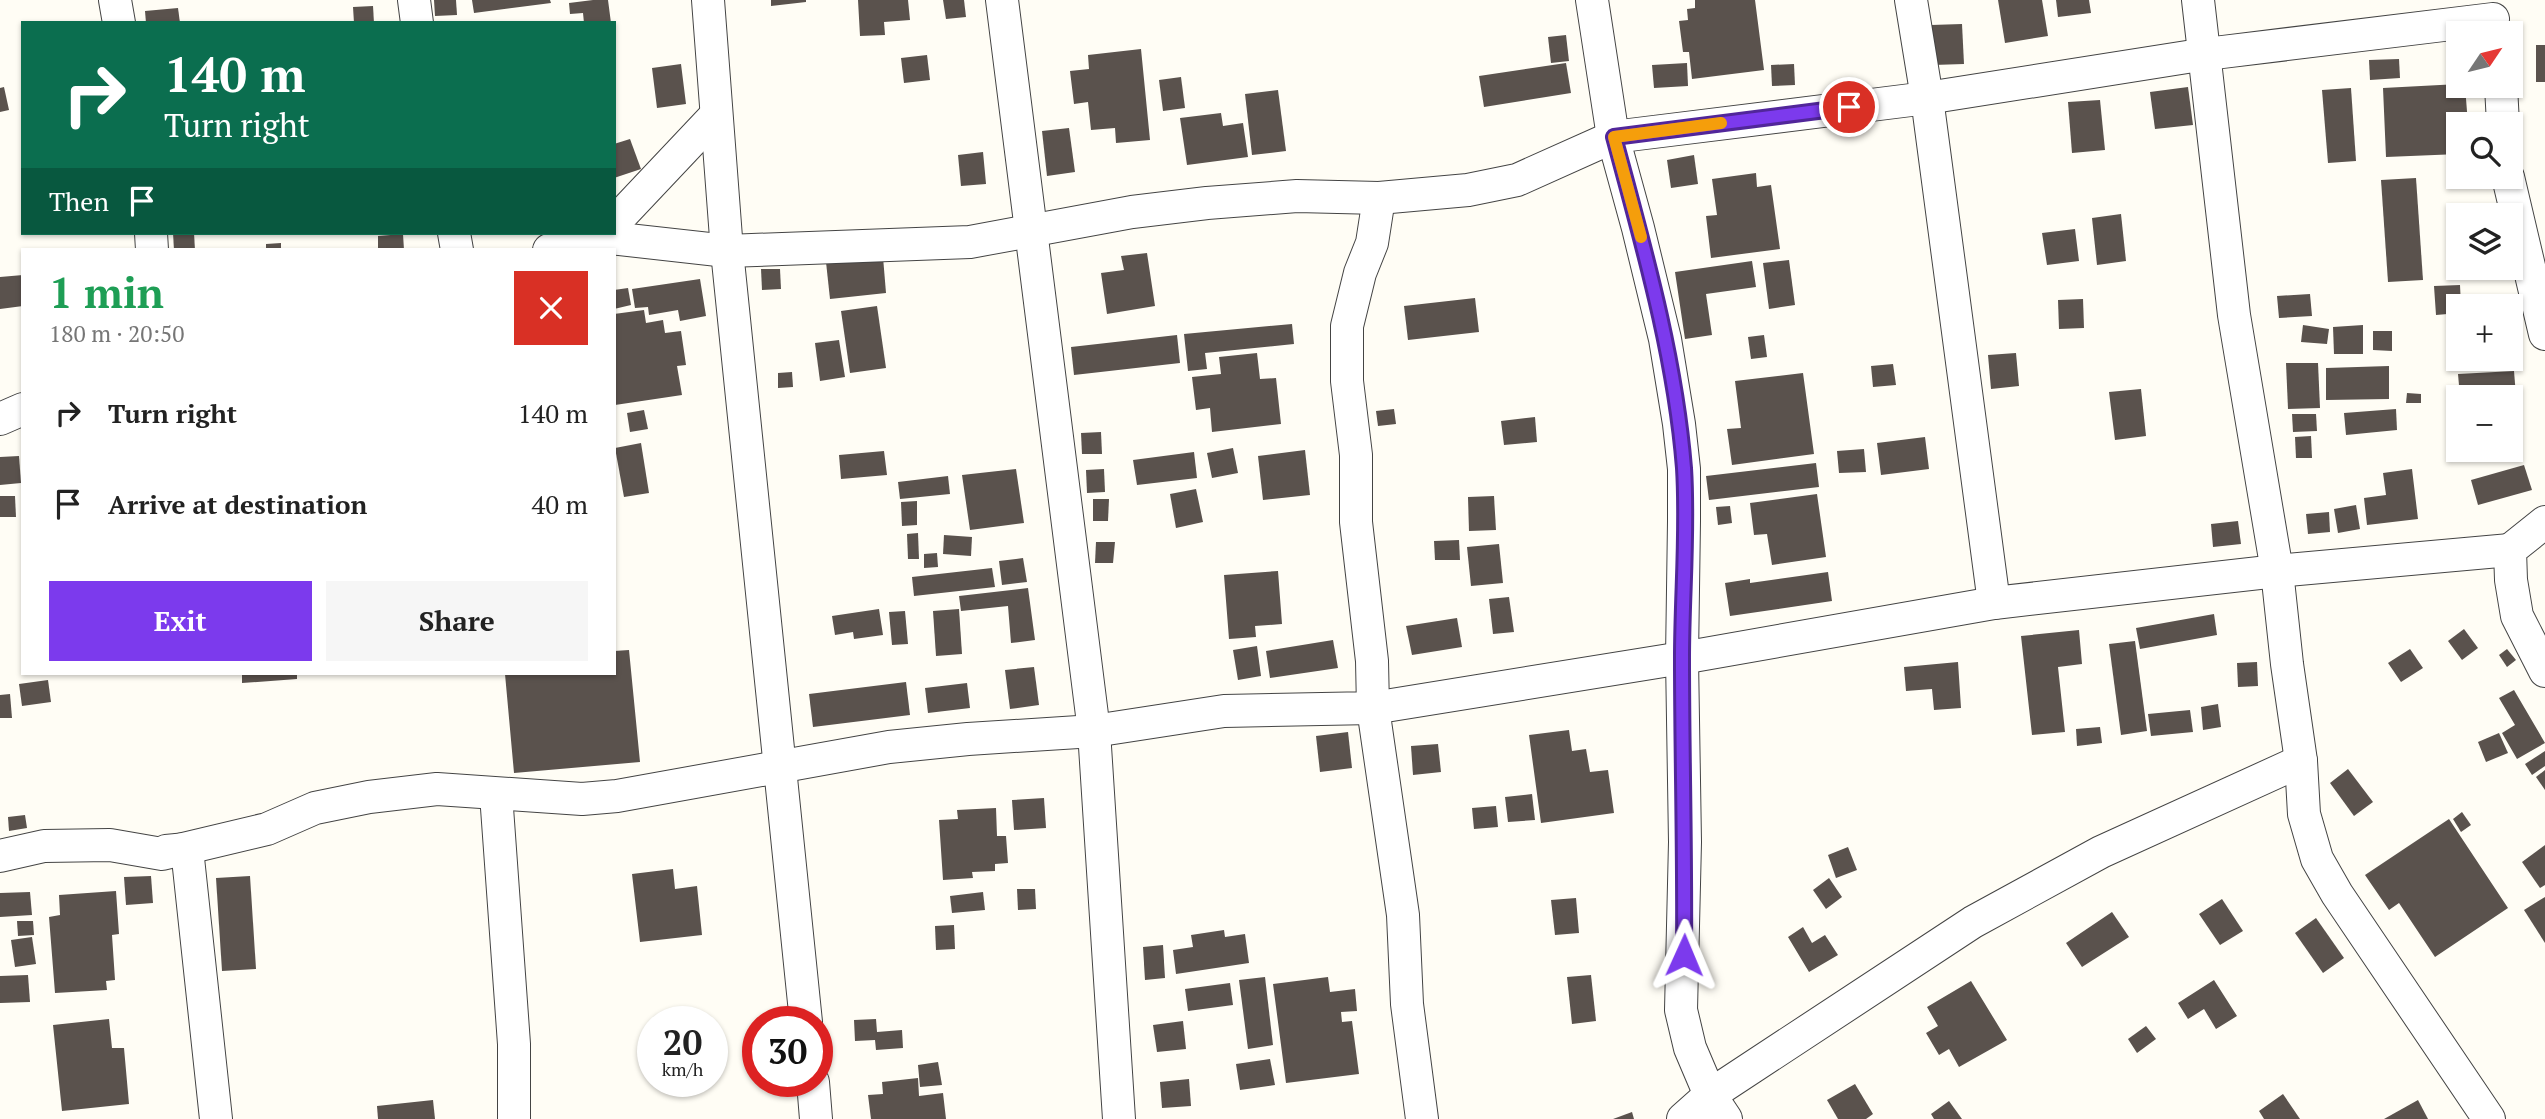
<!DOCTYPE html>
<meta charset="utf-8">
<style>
:root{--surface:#fff;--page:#f6f6f6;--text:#222;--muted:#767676;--accent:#7c3aed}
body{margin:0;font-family:"PT Serif",serif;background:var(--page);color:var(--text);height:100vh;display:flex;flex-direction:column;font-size:26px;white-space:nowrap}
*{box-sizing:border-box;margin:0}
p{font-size:23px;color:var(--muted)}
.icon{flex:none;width:38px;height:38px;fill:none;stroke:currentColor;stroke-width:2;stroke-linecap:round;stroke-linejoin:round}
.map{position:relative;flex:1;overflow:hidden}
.panel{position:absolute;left:21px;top:248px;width:595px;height:427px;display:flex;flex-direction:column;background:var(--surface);border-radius:0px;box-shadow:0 2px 5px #0004}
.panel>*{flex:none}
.guide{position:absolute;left:21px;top:21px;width:595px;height:214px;border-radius:0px;box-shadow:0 2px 5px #0004;background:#0b6e4f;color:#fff;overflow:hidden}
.needle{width:46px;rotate:55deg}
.fabs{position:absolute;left:2446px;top:21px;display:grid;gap:14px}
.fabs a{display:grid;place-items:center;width:77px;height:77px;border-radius:0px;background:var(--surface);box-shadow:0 2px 5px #0004;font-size:35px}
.speed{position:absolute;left:637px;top:1006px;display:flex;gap:14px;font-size:35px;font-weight:700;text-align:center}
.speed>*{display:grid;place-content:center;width:91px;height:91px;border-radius:50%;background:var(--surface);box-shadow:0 2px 5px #0004;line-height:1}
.speed small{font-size:18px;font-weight:400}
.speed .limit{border:10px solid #d22;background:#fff;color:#111}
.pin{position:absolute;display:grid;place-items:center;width:60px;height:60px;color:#fff;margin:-30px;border:4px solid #fff;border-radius:50%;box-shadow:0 2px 7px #0007}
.me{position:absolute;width:77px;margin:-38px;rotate:1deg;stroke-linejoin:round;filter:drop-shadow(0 0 5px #0008)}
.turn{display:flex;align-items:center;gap:24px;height:147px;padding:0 28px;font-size:32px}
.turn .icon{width:91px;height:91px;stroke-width:2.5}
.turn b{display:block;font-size:49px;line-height:60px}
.then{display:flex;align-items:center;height:66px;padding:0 28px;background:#0003;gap:14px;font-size:26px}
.round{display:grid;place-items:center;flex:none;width:74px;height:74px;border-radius:0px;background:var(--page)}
.headline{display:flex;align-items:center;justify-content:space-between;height:119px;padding:0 28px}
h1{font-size:42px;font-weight:800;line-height:52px;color:#1e9e55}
.action{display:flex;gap:14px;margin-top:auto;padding:14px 28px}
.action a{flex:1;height:80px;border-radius:0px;background:var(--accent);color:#fff;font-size:28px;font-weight:800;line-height:80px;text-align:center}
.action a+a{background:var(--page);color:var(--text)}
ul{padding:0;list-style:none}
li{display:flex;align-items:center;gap:21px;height:91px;padding:0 28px}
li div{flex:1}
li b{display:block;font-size:26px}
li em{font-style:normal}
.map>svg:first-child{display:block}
.building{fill:#5a524d}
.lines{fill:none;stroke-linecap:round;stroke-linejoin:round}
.street-casing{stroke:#444;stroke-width:34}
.street{stroke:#fff;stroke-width:32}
.route-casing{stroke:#51269a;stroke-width:18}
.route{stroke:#7c3aed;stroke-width:12}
.slow{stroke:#f59e0b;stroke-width:12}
</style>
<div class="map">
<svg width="2545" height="1119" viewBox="0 0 2545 1119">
<rect width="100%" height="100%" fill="#fffdf5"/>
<g class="building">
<polygon points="434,0 456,0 457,15 435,16"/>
<polygon points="472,0 550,0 551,3 474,13"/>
<polygon points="593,0 608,0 611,23 584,23 583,13 570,14 569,3"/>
<polygon points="771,0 806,0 806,2 771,6"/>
<polygon points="858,0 908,0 910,20 884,22 885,35 860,36"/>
<polygon points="943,0 964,0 966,17 946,19"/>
<polygon points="1695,0 1755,0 1764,70 1692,79 1689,52 1683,52 1679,21 1688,20 1687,9 1695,8"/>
<polygon points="1998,0 2042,0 2048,36 2005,43"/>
<polygon points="2056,0 2089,0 2091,13 2058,17"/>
<polygon points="373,6 374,23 354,23 353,7"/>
<polygon points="178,8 180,23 146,23 145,11"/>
<polygon points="1962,24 1964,64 1933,65 1931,25"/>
<polygon points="1566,35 1569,61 1551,63 1548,37"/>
<rect x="2536" y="45" width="9" height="37"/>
<polygon points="1141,49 1150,140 1116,143 1115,128 1091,130 1088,102 1074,104 1070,71 1089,69 1088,55"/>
<polygon points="927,55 930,80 904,83 901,58"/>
<polygon points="2399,59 2400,78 2370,80 2369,60"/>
<polygon points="1566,63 1571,93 1484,107 1479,76"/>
<polygon points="1687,63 1688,86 1654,88 1652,65"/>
<polygon points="681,64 686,104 657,108 652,68"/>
<polygon points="1794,64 1795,85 1772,86 1771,65"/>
<polygon points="1181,77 1185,108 1163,111 1159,80"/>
<polygon points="2459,84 2465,86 2468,124 2459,124 2459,154 2386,157 2383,88"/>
<polygon points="4,87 9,110 0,112 0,88"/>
<polygon points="2188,87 2193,125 2155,129 2150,92"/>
<polygon points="2351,88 2356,161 2328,163 2322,90"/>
<polygon points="1278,90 1286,151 1252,155 1245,94"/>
<polygon points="2100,100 2105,150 2072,153 2068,102"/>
<polygon points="1221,113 1223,126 1243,123 1248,157 1187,165 1180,118"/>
<polygon points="1069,128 1075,172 1047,176 1042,131"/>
<polygon points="630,139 641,169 614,178 614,144"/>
<polygon points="983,152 986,184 961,186 958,155"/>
<polygon points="1694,155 1698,184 1671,188 1667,160"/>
<polygon points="1756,173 1757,187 1771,185 1780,249 1711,258 1706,216 1717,215 1712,179"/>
<polygon points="2416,178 2423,280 2388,282 2381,180"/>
<polygon points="2121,214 2126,261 2097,265 2092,218"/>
<polygon points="2075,229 2079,261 2047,265 2042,233"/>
<polygon points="173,233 194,233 195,250 174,250"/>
<polygon points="403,234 404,250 378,250 378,236"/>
<polygon points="281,243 281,250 266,250 266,244"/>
<polygon points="1147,253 1155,306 1107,314 1101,273 1124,270 1121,256"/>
<polygon points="883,257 886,293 830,299 826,262"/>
<polygon points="1789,260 1795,305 1769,309 1763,263"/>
<polygon points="1752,261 1756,287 1706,294 1712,335 1685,339 1675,272"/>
<polygon points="761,269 780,269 781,289 762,290"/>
<polygon points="23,275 23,306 0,309 0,277"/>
<polygon points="700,279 706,316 680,321 678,310 649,315 648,307 635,308 632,289"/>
<polygon points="2460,285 2461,306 2459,306 2459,313 2436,315 2434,286"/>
<polygon points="628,288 631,305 614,309 614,290"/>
<polygon points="2310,294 2312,316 2279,318 2277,296"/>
<polygon points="1475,298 1479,332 1408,340 1404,306"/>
<polygon points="2083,299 2084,328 2059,329 2058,300"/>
<polygon points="877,306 886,368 850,373 841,311"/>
<polygon points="644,310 646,323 663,320 665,333 681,331 686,365 677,366 682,395 615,405 614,314"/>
<polygon points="1292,324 1294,344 1205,353 1207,369 1188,371 1184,334"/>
<polygon points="2303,325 2329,329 2327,344 2301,342"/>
<polygon points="2363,325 2363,354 2334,354 2333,327"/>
<polygon points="2373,331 2392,331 2392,351 2373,350"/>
<polygon points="1177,335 1180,363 1074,375 1071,347"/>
<polygon points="1764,335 1767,357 1751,359 1748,337"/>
<polygon points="839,340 845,377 820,381 815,343"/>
<polygon points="1257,353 1260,379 1276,378 1281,424 1212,432 1210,408 1196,410 1192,377 1221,374 1219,357"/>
<polygon points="2016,353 2019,386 1991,389 1988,355"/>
<polygon points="2496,359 2511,359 2511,368 2497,368"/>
<polygon points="2286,363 2318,363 2320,408 2288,409"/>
<polygon points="1893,364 1896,385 1873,387 1871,366"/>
<polygon points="2389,366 2389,399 2326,400 2326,368"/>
<polygon points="2514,371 2516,396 2460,397 2458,374"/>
<polygon points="792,372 793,387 778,388 778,373"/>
<polygon points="1803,373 1814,454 1732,465 1727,429 1741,428 1735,381"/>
<polygon points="2141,389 2146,436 2115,440 2109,392"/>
<polygon points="2407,393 2421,394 2421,403 2406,403"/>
<polygon points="1394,409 1396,424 1378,426 1376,411"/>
<polygon points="2396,409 2397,430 2346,435 2344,413"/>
<polygon points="644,410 648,429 630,432 627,413"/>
<polygon points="2292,414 2316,414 2317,431 2293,432"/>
<polygon points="1535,417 1537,442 1504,445 1501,421"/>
<polygon points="1101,432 1102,454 1082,454 1081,433"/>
<polygon points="2311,436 2312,458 2296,458 2295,437"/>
<polygon points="1925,437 1929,469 1881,475 1877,443"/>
<polygon points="641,443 649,493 624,497 615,448"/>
<polygon points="1233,448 1238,473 1212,478 1207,453"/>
<polygon points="1864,449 1866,472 1839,473 1837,451"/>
<polygon points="1305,450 1310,495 1263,500 1258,456"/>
<polygon points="884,451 887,475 841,479 839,455"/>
<polygon points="1194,452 1197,478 1137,485 1133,460"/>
<polygon points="19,456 21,483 0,485 0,457"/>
<polygon points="1816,463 1819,487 1709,500 1706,476"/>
<polygon points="2524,465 2532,490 2478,505 2471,480"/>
<polygon points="1016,469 1024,523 970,530 962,475"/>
<polygon points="1104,469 1105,492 1087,493 1086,470"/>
<polygon points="2412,469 2418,519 2367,525 2364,498 2386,495 2383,473"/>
<polygon points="948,476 950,494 900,499 898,482"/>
<polygon points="1196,489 1203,522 1176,528 1170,494"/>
<polygon points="1817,494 1826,557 1772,565 1767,534 1754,535 1750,503"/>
<polygon points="0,496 15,496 16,517 0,517"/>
<polygon points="1494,496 1496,530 1469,531 1468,497"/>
<polygon points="1093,499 1109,499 1108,521 1093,521"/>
<polygon points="917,501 917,525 902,526 901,502"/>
<polygon points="2356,505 2360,529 2338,533 2334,509"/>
<polygon points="1730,506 1732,523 1718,525 1716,507"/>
<polygon points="2329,512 2330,532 2308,534 2306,514"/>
<polygon points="2238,521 2241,544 2213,547 2211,524"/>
<polygon points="918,533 919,559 908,559 907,534"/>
<polygon points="944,535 972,537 971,556 943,554"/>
<polygon points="1459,540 1460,560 1435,560 1434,541"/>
<polygon points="1096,542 1115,542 1113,563 1095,563"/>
<polygon points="1499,544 1503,583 1471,586 1467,547"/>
<polygon points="937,553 938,567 924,568 924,554"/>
<polygon points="1023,558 1027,582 1002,585 999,561"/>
<polygon points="992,568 995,587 914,596 912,577"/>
<polygon points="1278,571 1282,624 1255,626 1256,637 1229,639 1224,575"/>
<polygon points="1828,572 1832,601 1730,616 1725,583 1750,579 1750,583"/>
<polygon points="1028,588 1035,640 1011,643 1008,606 961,611 959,596"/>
<polygon points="1509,597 1514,632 1493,634 1489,599"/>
<polygon points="879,609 883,635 854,639 853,632 835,635 832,616"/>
<polygon points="959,609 962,654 936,656 933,611"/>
<polygon points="905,611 908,644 892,645 889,612"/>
<polygon points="2214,614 2217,635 2140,649 2136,628"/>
<polygon points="1457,618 1462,647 1412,655 1406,626"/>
<polygon points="2464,629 2478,648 2462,660 2448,641"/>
<polygon points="2079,630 2082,664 2058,667 2065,732 2032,735 2021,636"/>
<polygon points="1333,640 1338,668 1270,678 1266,651"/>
<polygon points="2135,641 2147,731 2121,735 2109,644"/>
<polygon points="1257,646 1261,676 1238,680 1233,650"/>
<polygon points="2410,649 2423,668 2401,682 2388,663"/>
<polygon points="2507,649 2516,660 2507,667 2499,655"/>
<polygon points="629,650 640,762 514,773 505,674 614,674 614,651"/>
<polygon points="1958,662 1961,708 1934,710 1932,689 1906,691 1904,667"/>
<polygon points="2257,662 2258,686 2238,687 2237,663"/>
<polygon points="1034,667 1039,705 1010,709 1005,670"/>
<polygon points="242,674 297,674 297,679 242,683"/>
<polygon points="48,680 51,702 22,706 19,684"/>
<polygon points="906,682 910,715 813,727 809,694"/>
<polygon points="967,683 970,708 928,713 925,688"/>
<polygon points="2514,690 2545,743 2517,759 2502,733 2515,725 2499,698"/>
<polygon points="10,694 12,718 0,718 0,695"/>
<polygon points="2218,704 2221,727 2203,730 2201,707"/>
<polygon points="2190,710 2193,732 2151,736 2148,714"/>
<polygon points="2100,727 2102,743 2077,746 2076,729"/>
<polygon points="1569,730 1572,751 1586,749 1590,772 1608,770 1614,813 1541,823 1529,735"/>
<polygon points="1348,732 1352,768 1320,772 1316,736"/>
<polygon points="2499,733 2508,753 2486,762 2478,742"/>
<polygon points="1438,744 1441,772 1413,775 1411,746"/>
<polygon points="2545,751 2545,766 2532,775 2525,764"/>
<polygon points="2348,769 2373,802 2354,816 2330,783"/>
<polygon points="2545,770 2545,790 2536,777"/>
<polygon points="1532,794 1535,820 1508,822 1505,797"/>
<polygon points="1044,798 1046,828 1014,830 1012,800"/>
<polygon points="1496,806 1498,827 1474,829 1472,808"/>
<polygon points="996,808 997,836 1006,836 1008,863 995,864 995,871 972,872 973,878 943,880 939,820 958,819 957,810"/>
<polygon points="2462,812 2471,825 2461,832 2453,819"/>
<polygon points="25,815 27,828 9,831 8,817"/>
<polygon points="2449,819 2508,908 2435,957 2399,903 2389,910 2365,875"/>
<polygon points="2545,845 2545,885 2540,888 2522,862"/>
<polygon points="1848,847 1857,870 1836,878 1828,855"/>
<polygon points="673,869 675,889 697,886 702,935 640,942 632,874"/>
<polygon points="151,876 153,903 126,905 124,877"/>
<polygon points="250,876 256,969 222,971 216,878"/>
<polygon points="1829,878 1842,897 1826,909 1813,890"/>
<polygon points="1017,889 1035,889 1036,909 1018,910"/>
<polygon points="116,891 119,934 112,935 115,980 106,981 107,990 55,993 49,917 60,915 59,895"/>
<polygon points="30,892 32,915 0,917 0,893"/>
<polygon points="983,892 985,910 952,913 950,896"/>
<polygon points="2545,897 2545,943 2524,910"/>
<polygon points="1576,898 1579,933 1555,935 1551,900"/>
<polygon points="2222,899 2243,931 2220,945 2199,914"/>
<polygon points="2112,912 2129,937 2082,967 2066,943"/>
<polygon points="2316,918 2344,958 2323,973 2295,933"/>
<polygon points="17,921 33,921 34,935 18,936"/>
<polygon points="954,925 955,949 936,950 935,926"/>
<polygon points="1803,927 1812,943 1825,935 1838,955 1809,972 1788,937"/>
<polygon points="1224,930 1225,937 1245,934 1249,963 1176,974 1173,950 1193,947 1191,935"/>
<polygon points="32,937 36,964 15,967 11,940"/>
<polygon points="1163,945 1165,978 1145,980 1143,947"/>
<polygon points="28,975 30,1002 0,1003 0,976"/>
<polygon points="1591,975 1596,1021 1572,1024 1567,977"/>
<polygon points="1265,977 1273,1045 1248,1049 1239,980"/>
<polygon points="1328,977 1330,992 1355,989 1357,1011 1341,1012 1342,1022 1352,1021 1359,1074 1286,1083 1273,984"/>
<polygon points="2214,980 2237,1016 2216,1029 2204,1009 2188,1019 2178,1003"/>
<polygon points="1971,981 2007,1040 1959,1067 1949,1049 1939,1055 1926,1033 1938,1026 1927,1007"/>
<polygon points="1230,983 1233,1005 1188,1011 1185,989"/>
<polygon points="109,1019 112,1048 124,1048 129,1104 62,1111 53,1025"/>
<polygon points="876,1019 877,1032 902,1030 903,1048 876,1050 875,1040 855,1041 854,1020"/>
<polygon points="1183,1021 1186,1049 1157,1052 1153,1025"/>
<polygon points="2146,1026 2156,1039 2137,1053 2128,1039"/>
<polygon points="1270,1059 1275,1085 1240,1090 1236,1064"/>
<polygon points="938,1062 942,1085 920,1087 918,1065"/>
<polygon points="918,1078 919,1096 943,1093 946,1119 871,1119 868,1095 883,1094 882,1082"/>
<polygon points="1189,1079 1191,1106 1162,1108 1160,1082"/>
<polygon points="1855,1084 1873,1114 1866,1119 1838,1119 1827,1100"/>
<polygon points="2283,1094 2300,1119 2264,1119 2259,1111"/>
<polygon points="433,1100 435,1119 378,1119 377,1106"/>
<polygon points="2418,1100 2428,1119 2384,1119"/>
<polygon points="1949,1101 1962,1119 1934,1119 1931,1114"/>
<polygon points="1632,1112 1634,1119 1613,1119"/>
</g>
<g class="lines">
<g class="street-casing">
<g id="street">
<polyline points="115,0 119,23"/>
<polyline points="414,0 417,23"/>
<polyline points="708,0 727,251 806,1022"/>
<polyline points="1002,0 1094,731 1119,1119"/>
<polyline points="1592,0 1613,137 1638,228 1665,339 1679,424 1684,469 1684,521 1682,658 1685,842 1681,1010 1690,1048 1710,1095 1726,1119"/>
<polyline points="1911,0 1927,98 1994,603"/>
<polyline points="2198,0 2234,315 2277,571 2287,664 2301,761 2304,814 2317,859 2337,894 2489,1119"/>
<polyline points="2501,86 2503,124"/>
<polyline points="2508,177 2545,334"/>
<polyline points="614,223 716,115"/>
<polyline points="151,233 152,250"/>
<polyline points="454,233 457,250"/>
<polyline points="549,250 601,237 727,251 970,242 1132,212 1207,203 1297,196 1379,198 1468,190 1517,180 1613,137 1927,98 2206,54 2493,19"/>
<polyline points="0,419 23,409"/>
<polyline points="2545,522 2510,550 2511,580 2517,616 2545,671"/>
<polyline points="496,794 514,1044 514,1119"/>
<polyline points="166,851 187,849 216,1119"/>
<polyline points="0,856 44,846 110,845 162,854 267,829 315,808 369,797 437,789 582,799 617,796 889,747 968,739 1094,731 1224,711 1373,708 1372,661 1356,522 1356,455 1347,381 1347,326 1360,273 1372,243 1379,198"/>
<polyline points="813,1082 816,1119"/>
<polyline points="1422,1119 1407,1004 1403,915 1373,708 1682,658 1994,603 2277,571 2510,550"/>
<polyline points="1683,1119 1710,1095 1973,922 2101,852 2301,761"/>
</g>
</g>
<use href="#street" class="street"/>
</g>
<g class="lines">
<g class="route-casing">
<path id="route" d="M1684 955C1685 856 1682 757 1682 658 1682 595 1688 531 1684 468 1675 355 1643 245 1614 137L1849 107"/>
</g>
<use href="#route" class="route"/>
<polyline class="slow" points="1641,237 1614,137 1721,123"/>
</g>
</svg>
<div class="fabs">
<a><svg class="needle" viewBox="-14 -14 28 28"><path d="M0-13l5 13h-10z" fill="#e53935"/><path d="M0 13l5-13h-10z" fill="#767676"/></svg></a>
<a><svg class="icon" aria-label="search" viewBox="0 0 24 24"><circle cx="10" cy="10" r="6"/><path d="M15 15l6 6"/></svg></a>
<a><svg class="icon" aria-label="layers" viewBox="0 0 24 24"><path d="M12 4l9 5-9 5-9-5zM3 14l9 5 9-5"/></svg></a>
<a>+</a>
<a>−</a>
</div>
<div class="speed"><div>20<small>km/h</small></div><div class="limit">30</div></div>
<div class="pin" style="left:1849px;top:107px;background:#d93025"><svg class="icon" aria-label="arrive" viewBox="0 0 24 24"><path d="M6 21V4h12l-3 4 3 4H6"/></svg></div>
<svg class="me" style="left:1684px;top:955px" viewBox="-20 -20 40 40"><path d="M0-17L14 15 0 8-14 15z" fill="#7c3aed" stroke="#fff" stroke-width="4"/></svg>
<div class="guide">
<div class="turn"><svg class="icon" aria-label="right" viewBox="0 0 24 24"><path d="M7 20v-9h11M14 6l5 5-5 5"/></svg><div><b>140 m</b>Turn right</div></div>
<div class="then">Then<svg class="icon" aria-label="arrive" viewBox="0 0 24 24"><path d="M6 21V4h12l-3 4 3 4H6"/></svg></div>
</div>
<section class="panel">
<div class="headline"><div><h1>1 min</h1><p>180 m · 20:50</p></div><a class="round" style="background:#d93025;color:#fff"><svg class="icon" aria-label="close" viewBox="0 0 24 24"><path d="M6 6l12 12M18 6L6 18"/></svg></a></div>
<ul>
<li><svg class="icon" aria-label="right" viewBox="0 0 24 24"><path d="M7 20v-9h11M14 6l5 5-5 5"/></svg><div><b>Turn right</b></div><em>140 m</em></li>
<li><svg class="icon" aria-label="arrive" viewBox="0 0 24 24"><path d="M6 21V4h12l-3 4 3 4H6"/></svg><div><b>Arrive at destination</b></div><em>40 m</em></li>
</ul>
<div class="action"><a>Exit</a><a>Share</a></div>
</section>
</div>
